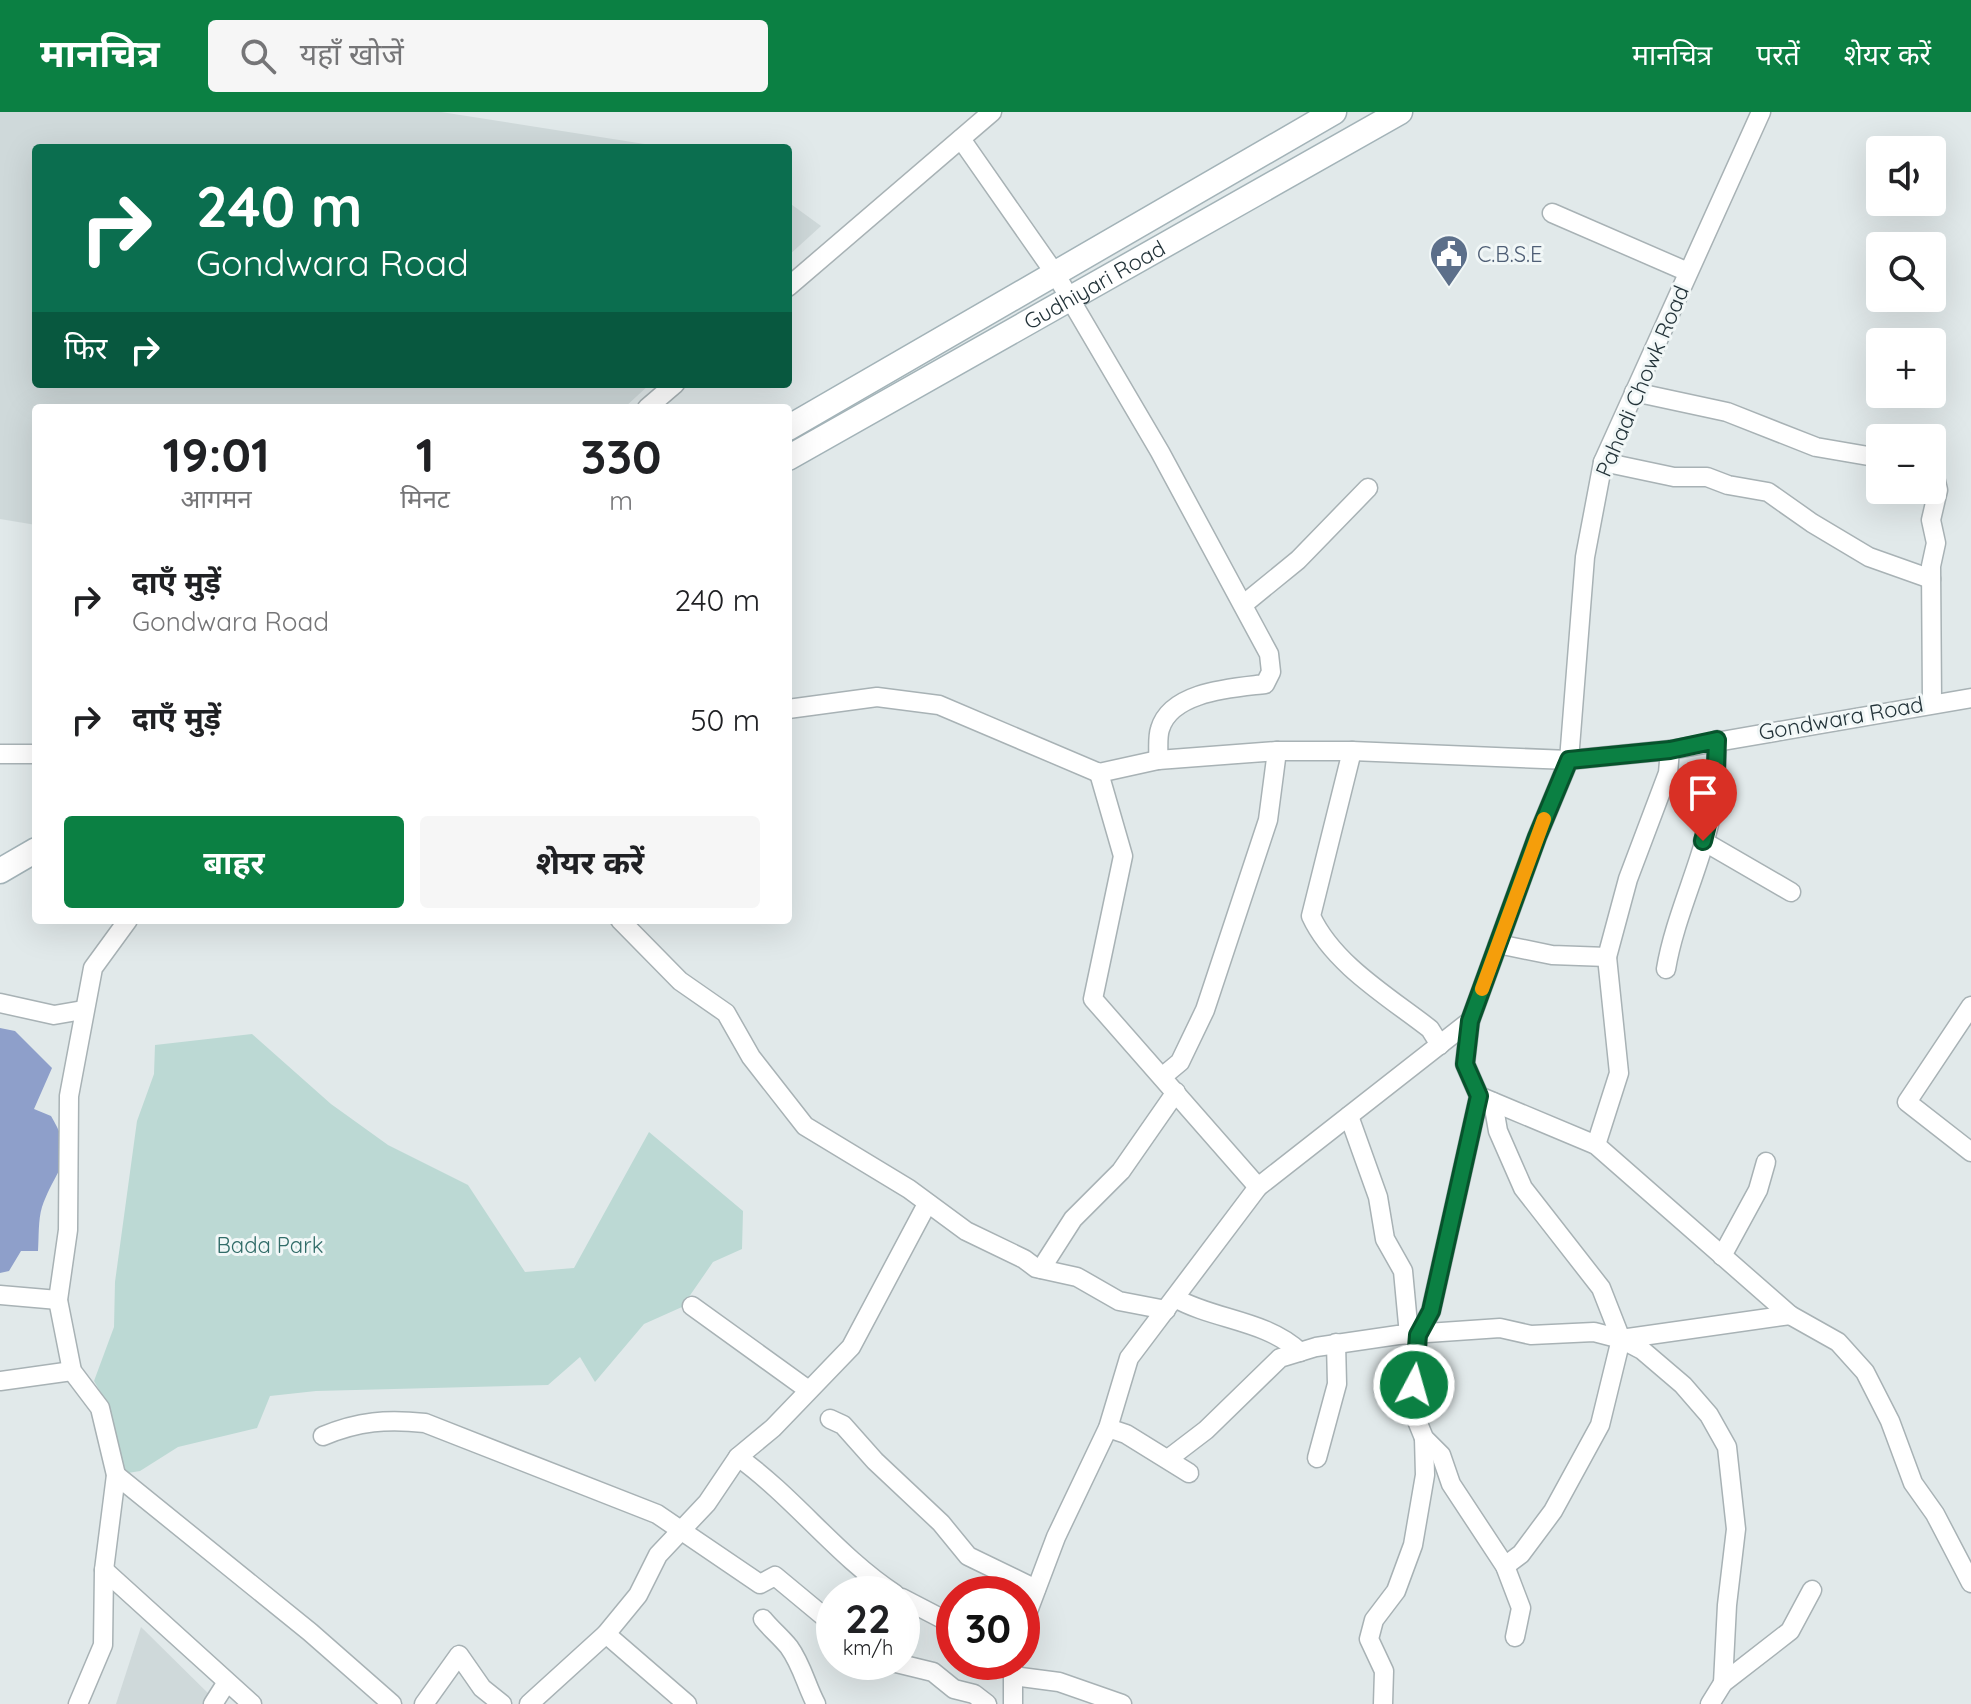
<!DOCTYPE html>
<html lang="hi">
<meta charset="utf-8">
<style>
:root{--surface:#fff;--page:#f6f6f6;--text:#202124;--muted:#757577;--accent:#0b8043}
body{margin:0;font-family:Quicksand,"Noto Sans Devanagari",sans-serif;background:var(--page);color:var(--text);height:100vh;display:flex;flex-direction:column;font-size:30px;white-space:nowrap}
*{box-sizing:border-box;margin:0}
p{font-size:26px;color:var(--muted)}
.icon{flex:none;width:44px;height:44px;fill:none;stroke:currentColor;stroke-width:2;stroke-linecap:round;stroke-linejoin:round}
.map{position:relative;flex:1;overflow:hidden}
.side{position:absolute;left:32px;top:292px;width:760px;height:520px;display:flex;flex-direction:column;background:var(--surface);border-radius:8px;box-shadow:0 8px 32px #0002}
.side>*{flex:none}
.hud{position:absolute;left:32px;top:32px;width:760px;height:244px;border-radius:8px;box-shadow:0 8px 32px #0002;background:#0b6e4f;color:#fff;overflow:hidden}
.fabs{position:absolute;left:1866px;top:24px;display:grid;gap:16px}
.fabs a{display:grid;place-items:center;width:80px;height:80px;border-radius:8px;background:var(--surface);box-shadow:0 8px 32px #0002;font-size:40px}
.speed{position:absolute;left:816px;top:1464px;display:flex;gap:16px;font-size:40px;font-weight:700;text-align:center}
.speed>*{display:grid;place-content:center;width:104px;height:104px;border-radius:50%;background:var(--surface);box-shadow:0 8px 32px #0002;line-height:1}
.speed small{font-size:20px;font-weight:400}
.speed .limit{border:12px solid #d22;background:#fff;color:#111}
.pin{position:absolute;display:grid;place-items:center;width:68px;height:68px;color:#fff;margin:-82px -34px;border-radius:50% 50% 50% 0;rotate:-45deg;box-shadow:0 0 8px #0007}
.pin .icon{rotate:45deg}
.me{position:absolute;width:88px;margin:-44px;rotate:6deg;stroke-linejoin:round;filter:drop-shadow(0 0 6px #0008)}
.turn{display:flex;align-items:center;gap:28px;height:168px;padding:0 32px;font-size:36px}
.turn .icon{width:104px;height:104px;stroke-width:2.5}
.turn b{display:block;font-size:56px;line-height:68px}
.then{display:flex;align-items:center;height:76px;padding:0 32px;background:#0003;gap:16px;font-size:30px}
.eta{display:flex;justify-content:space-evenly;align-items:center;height:136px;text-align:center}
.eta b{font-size:48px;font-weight:700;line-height:56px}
.action{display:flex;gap:16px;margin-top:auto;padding:16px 32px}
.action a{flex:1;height:92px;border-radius:8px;background:var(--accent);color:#fff;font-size:32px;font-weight:700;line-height:92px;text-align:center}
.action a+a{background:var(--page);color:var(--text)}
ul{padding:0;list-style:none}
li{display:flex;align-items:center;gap:24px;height:120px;padding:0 32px}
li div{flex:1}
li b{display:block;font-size:30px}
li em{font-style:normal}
header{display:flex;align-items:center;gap:48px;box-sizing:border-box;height:112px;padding:0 40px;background:var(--accent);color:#fff}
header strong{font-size:38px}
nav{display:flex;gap:44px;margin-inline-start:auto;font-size:28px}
.search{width:560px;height:72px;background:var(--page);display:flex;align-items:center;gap:20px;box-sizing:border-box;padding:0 28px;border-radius:8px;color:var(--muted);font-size:30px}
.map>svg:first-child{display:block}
.built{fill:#cfd9da}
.green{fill:#bcd9d4}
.water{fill:#8e9fca}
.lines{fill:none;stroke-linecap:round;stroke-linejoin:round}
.street-casing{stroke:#a8b2b5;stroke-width:21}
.secondary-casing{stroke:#a3b3b8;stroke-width:27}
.street{stroke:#fff;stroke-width:18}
.secondary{stroke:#fff;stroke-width:24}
.route-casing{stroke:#07532c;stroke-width:20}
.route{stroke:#0b8043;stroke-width:14}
.slow{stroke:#f59e0b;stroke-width:14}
.labels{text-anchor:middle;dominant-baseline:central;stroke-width:6;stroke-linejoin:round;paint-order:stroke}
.service-label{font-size:22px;fill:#4e5e75;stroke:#f1f7f7;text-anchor:start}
.street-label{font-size:22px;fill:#233339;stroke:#f1f7f7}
.park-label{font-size:22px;fill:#316c68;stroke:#f1f7f7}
</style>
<header>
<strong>मानचित्र</strong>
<div class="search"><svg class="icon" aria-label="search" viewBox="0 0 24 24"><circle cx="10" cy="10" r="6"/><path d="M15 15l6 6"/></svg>यहाँ खोजें</div>
<nav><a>मानचित्र</a><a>परतें</a><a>शेयर करें</a></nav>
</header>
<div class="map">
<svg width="1971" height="1592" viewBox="0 0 1971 1592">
<rect width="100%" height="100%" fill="#e1e9ea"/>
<g class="built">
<polygon points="0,0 441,0 670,36 36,36 36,272 650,272 624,296 36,296 36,413 0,407"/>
<polygon points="788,90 821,114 788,144"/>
<polygon points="141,1515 219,1592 116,1592"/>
</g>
<polygon class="green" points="252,922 331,992 388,1033 468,1073 525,1160 574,1156 649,1020 743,1099 742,1137 713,1150 682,1195 644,1212 595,1270 580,1245 548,1273 316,1279 270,1284 257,1316 178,1335 140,1359 116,1363 108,1293 94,1269 114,1215 115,1170 137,1009 154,962 155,933"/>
<path class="water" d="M0 916 15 919 52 956 34 997 51 1004C78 1049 57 1053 42 1095 38 1108 39 1125 38 1139H21L9 1159 0 1161Z"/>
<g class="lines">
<g class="street-casing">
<g id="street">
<path d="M961 27 1056 163 1160 340 1269 542 1271 560 1265 572C1233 576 1171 579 1160 617 1157 626 1159 638 1158 648"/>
<polyline points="1552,101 1688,160"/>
<polyline points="788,175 992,0"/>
<polyline points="1634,280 1727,300 1816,335 1880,346"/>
<polyline points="647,296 675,272"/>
<polyline points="1603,350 1674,365 1707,365 1728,373 1768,380 1812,411 1869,445 1931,467"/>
<polyline points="1932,352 1938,378 1931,408 1936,431 1931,454 1932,590"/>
<polyline points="1244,492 1298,448 1368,376"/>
<polyline points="788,597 877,585 939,593 1099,661 1158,648 1277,639 1352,639 1569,648 1670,638 1971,586"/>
<path d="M1352 639 1311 804C1333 852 1389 885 1430 917L1440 933"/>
<polyline points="0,642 36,642"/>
<polyline points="1099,661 1123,744 1093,887 1258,1075"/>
<polyline points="1703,729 1791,780"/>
<polyline points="620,808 680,869 726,901 751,945 805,1014 909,1077 966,1119 1024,1147 1036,1156 1077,1165 1119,1189 1166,1198"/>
<polyline points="1498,832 1552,843 1607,845 1628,767 1668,661 1670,638"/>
<path d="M1666 857C1676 797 1709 739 1715 678 1717 662 1716 645 1717 628"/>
<polyline points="0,891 54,903 83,898"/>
<polyline points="1971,894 1907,990 1971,1040"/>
<polyline points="1470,909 1465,952 1479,984 1596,1033 1790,1203 1838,1230 1865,1260 1890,1309 1913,1371 1935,1402 1971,1471"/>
<polyline points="1162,965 1180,950 1205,898 1268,708 1277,639"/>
<polyline points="1479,984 1431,1199 1418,1223 1411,1294 1424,1326 1441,1343 1451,1372 1505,1454 1521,1496 1515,1525"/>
<polyline points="1493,990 1498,1019 1523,1076 1601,1176 1621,1227 1600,1313 1553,1399 1521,1442 1505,1454"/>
<polyline points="1349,1004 1378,1085 1385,1127 1403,1159 1409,1223"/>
<polyline points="1596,1033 1619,961 1607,845"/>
<polyline points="1722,1144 1758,1078 1766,1050"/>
<polyline points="1041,1157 1073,1107 1121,1059 1176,980"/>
<polyline points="0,1183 58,1188"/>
<path d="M1175 1186C1214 1208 1266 1208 1300 1240"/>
<polyline points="692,1194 807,1277"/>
<polyline points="1621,1227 1790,1203"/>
<polyline points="0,1269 72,1259"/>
<polyline points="830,1307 843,1313 875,1349 941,1411 968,1444 1036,1477"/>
<polyline points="1108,1316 1126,1322 1189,1361"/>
<path d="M323 1324C359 1309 387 1307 425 1311L657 1402 760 1472 775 1464 834 1513"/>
<path d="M738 1345C795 1386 837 1444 895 1482"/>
<polyline points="1317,1346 1337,1272 1336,1231"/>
<polyline points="1168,1347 1206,1318 1280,1246 1316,1235 1398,1223 1500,1216 1531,1223 1594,1220 1621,1227 1642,1238 1683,1273 1709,1303 1727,1335 1736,1417 1727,1493 1723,1571"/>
<polyline points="116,1363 310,1520 392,1592"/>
<polyline points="104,1458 252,1592"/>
<polyline points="902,1486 954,1513"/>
<path d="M763 1507C771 1517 781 1525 789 1535 802 1553 806 1573 816 1592"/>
<polyline points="1022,1515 1056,1425 1108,1316 1129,1246 1258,1075 1470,909 1537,725 1569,648 1585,445 1603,350 1761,0"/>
<polyline points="606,1522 687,1592"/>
<polyline points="892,1550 933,1560 954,1577 974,1582 987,1592"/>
<polyline points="1013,1564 1059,1570 1122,1592"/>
<polyline points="78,1592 103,1533 104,1458 116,1363 100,1296 72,1259 58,1188 68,1118 69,984 93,856 128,808"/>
<polyline points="213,1592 227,1570"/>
<polyline points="424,1592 459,1543 482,1576 502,1592"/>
<polyline points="529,1592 606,1522 638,1483 658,1443 707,1391 738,1345 773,1316 851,1235 927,1092"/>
<polyline points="1013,1592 1013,1550"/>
<polyline points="1383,1592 1384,1559 1369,1527 1374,1508 1396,1479 1413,1433 1425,1363 1424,1326"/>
<polyline points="1710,1592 1723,1571 1790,1519 1812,1478"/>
</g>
</g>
<g class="secondary-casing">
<g id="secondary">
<polyline points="788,316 1334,0"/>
<path id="s1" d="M788 346 1400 0"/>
<polyline points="0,759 36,738"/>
</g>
</g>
<use href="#street" class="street"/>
<use href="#secondary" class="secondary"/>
</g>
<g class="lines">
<g class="route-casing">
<polyline id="route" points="1414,1273 1418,1223 1431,1199 1479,984 1465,952 1470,909 1537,725 1569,648 1670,638 1717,628 1715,680 1703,729"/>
</g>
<use href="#route" class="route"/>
<polyline class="slow" points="1482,877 1544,707"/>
</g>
<defs>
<g id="civic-pin" transform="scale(2)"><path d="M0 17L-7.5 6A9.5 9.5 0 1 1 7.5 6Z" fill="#5c6f8a" stroke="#f1f7f7"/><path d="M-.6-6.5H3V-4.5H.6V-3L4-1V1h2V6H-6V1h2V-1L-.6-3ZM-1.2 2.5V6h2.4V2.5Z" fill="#fff"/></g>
</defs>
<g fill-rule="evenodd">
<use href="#civic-pin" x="1449" y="142"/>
</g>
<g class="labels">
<g class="service-label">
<text x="1477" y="142">C.B.S.E</text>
</g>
<g class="street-label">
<text stroke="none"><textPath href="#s1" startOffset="352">Gudhiyari Road</textPath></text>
<text transform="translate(1642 269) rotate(-67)">Pahadi Chowk Road</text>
<text transform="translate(1841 606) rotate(-10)">Gondwara Road</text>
</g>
<g class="park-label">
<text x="270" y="1133">Bada Park</text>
</g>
</g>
</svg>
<div class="fabs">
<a><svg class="icon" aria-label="sound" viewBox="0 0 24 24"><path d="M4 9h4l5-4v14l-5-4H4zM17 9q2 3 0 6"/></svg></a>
<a><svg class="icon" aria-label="search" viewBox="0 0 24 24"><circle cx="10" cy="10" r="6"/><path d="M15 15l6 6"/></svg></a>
<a>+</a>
<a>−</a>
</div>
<div class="speed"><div>22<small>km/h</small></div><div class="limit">30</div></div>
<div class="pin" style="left:1703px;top:729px;background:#d93025"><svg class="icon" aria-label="arrive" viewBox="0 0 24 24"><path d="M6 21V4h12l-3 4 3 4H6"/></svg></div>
<svg class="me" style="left:1414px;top:1273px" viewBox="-20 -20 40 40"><circle r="17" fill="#0b8043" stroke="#fff" stroke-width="3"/><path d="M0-11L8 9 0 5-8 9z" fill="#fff"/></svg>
<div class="hud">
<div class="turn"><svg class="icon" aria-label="right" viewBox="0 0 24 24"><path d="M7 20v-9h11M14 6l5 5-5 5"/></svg><div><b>240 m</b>Gondwara Road</div></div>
<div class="then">फिर<svg class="icon" aria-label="right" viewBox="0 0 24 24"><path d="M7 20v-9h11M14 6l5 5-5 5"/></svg></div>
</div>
<section class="side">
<div class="eta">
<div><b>19:01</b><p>आगमन</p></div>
<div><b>1</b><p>मिनट</p></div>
<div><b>330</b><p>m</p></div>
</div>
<ul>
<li><svg class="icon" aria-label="right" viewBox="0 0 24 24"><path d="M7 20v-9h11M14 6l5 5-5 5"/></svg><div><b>दाएँ मुड़ें</b><p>Gondwara Road</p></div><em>240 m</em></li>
<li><svg class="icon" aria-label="right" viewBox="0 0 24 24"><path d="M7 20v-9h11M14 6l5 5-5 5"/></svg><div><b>दाएँ मुड़ें</b></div><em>50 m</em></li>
</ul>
<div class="action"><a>बाहर</a><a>शेयर करें</a></div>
</section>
</div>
